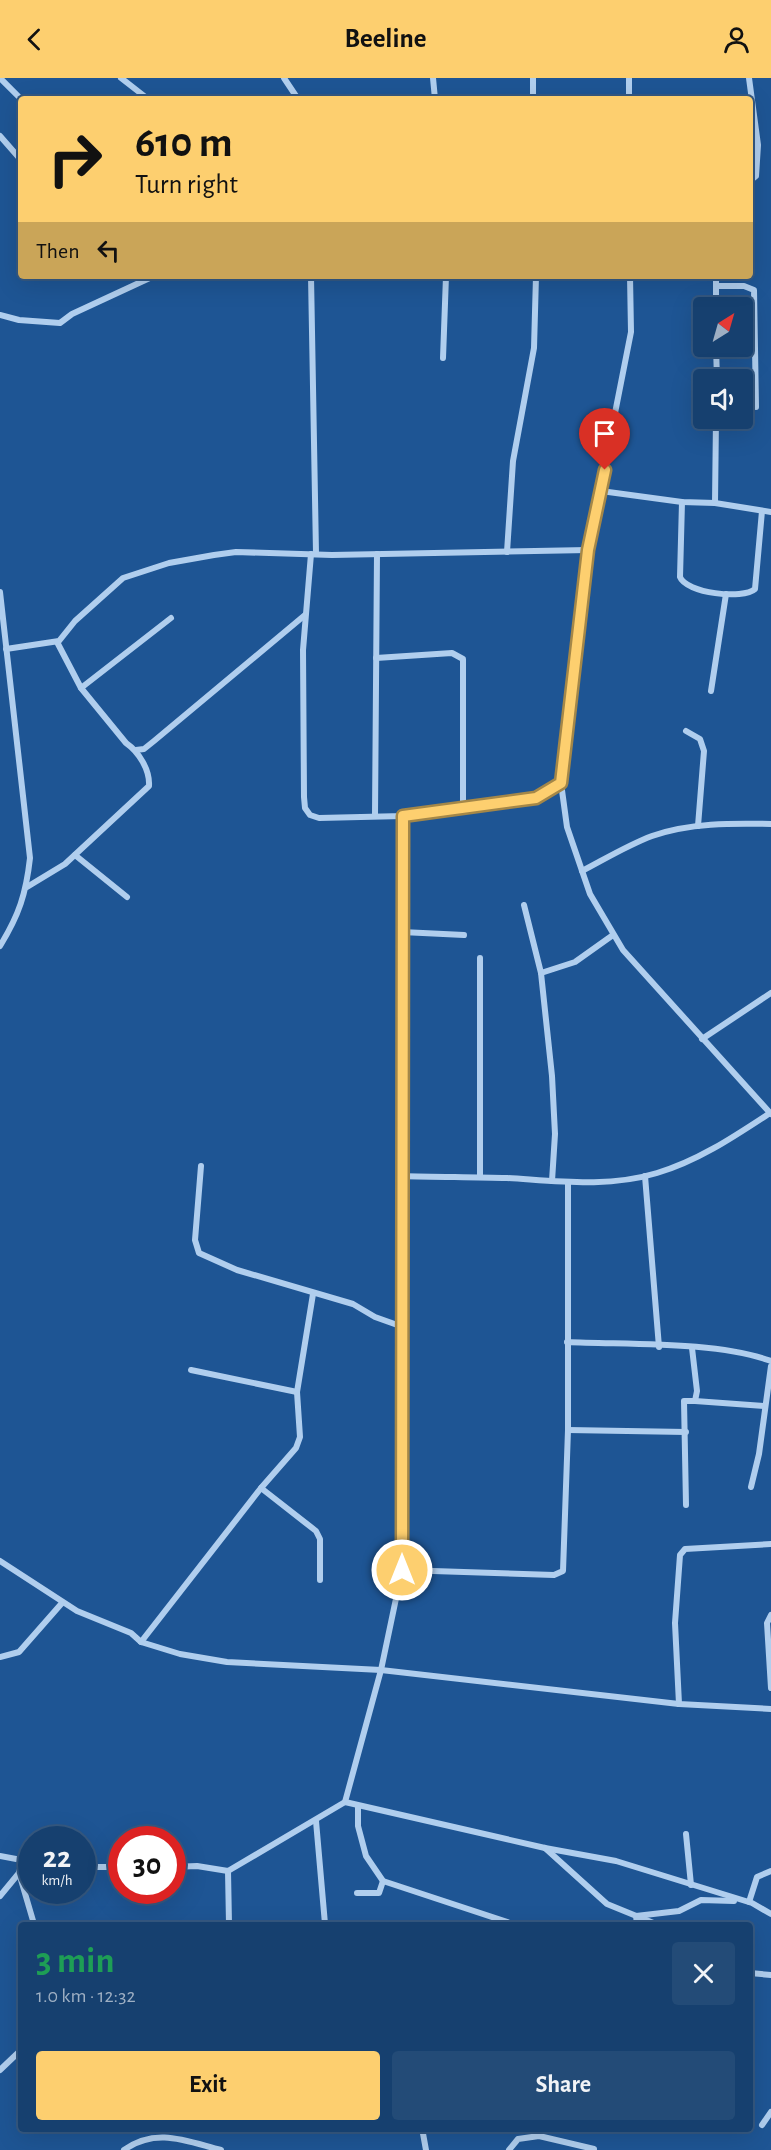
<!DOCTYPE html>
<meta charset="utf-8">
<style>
:root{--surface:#16406f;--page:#234b77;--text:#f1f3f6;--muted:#9eafc3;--line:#355982;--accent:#fdcf6f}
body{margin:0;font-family:"Alegreya Sans",sans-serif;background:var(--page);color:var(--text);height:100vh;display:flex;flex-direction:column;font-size:22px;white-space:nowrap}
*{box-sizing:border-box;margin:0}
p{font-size:20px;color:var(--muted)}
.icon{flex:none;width:33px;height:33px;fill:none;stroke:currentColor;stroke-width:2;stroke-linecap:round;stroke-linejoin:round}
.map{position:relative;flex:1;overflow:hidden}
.sheet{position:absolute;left:18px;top:1844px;width:735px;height:210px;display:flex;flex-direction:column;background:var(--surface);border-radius:6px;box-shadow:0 6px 24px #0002,0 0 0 2px var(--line)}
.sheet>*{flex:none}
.banner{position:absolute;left:18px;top:18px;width:735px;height:183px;border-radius:6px;box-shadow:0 6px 24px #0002,0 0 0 2px var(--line);background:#fdcf6f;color:#111;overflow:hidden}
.needle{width:39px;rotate:37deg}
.tools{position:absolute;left:693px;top:219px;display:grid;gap:12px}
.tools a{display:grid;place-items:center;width:60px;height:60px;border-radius:6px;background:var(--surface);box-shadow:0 6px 24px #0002,0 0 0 2px var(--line);font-size:30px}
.speed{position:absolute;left:18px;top:1748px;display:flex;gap:12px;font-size:30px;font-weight:700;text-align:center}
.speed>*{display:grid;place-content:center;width:78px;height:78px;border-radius:50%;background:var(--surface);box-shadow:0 6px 24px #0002,0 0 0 2px var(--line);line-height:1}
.speed small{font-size:15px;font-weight:400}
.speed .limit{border:9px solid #d22;background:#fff;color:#111}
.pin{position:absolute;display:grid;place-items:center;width:51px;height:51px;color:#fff;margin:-62px -26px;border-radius:50% 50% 50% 0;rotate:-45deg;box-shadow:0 0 6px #0007}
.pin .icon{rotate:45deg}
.me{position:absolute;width:66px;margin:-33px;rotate:0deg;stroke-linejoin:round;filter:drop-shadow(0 0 4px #0008)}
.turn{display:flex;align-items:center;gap:21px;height:126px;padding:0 18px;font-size:27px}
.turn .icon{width:78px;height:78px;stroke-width:2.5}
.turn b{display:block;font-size:42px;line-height:51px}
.then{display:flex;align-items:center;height:57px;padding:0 18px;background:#0003;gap:12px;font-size:22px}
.round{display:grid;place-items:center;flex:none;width:63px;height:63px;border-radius:6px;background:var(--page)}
.overview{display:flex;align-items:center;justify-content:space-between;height:102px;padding:0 18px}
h1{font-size:36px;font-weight:600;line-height:45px;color:#1e9e55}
.primary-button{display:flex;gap:12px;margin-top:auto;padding:12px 18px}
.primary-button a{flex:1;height:69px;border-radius:6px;background:var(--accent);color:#111;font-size:24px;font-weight:600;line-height:69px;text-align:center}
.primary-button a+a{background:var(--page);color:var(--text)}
header{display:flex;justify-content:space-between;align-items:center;height:78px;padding:0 18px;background:var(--accent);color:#111;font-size:27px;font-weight:600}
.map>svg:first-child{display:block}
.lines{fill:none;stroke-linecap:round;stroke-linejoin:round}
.street{stroke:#b0ceee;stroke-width:6}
.route-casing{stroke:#a48748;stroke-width:15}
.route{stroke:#fdcf6f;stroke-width:10}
</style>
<header><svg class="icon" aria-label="back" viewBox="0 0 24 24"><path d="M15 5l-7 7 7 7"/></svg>Beeline<svg class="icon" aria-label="person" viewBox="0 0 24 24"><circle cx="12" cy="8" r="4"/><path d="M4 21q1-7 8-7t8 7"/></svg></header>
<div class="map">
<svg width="771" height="2072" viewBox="0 0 771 2072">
<rect width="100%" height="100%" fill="#1e5594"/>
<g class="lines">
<g class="street">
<polyline points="0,0 21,21"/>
<polyline points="121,0 148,21"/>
<polyline points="284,0 298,21"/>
<polyline points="433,0 435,21"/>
<polyline points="629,0 629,21"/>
<polyline points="749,0 758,67 756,98 750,103"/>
<polyline points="533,21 533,0"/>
<polyline points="0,58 21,82"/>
<polyline points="311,198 316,475"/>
<polyline points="630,198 631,254 588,472 561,705 567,749 590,816 623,872 771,1036"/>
<polyline points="716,198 716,230"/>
<polyline points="716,208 744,208 754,212 756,329"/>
<polyline points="0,237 19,242 60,245 72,236 154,198"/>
<polyline points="716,268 717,302"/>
<polyline points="443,280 446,198"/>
<polyline points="742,306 755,306"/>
<polyline points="601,413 682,424 715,425 771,434"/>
<path d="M682 424 680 499C686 515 743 522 755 511L762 433"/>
<polyline points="715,425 716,340"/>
<polyline points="507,474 513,383 534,270 536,198"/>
<polyline points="311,476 303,572 304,719 305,730 310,737 319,740 403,738 536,720 561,705"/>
<path d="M0 514 30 780C26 816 19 837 0 868"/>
<polyline points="6,571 59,563 75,543 123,500 169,485 214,477 236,474 332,477 588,472"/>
<polyline points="376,580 452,575 463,581 463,728"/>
<polyline points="81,610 171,540"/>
<polyline points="711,613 726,516"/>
<polyline points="686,653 700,661 704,673 698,748"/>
<polyline points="136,672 144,671 154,663 305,537"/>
<polyline points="375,738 377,476"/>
<polyline points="75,777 127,819"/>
<path d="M582 793C605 781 628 767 652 758 689 745 732 745 771 746"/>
<path d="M27 809 65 786 149 708C150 692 139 674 126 665L81 610 57 564"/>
<polyline points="524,827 541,895 552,998 555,1056 552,1103"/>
<polyline points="402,854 464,857"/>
<polyline points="480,880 480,1099"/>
<polyline points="541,895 575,884 613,857"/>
<polyline points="702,961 771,915"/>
<polyline points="201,1088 195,1162 199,1175 237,1192 353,1226 375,1239 403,1249"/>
<path d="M402 1098C437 1099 472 1099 507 1100 557 1103 608 1110 657 1095 698 1083 735 1058 770 1035"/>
<polyline points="645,1098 659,1269"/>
<path d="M567 1264C628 1267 715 1263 771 1283"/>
<polyline points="191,1292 297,1314"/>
<polyline points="695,1323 765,1328"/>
<polyline points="568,1352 686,1354"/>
<polyline points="751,1409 759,1376 771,1288"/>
<polyline points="261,1410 316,1453 320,1461 320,1502"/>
<polyline points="686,1427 684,1323 695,1323 697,1313 692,1270"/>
<polyline points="0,1483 77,1533 131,1555 141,1564 180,1576 227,1584 381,1592 679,1626 771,1631"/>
<polyline points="402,1492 554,1497 563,1493 568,1352 568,1105"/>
<polyline points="771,1537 767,1545 771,1610"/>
<polyline points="141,1564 261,1410 296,1370 300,1359 297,1314 313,1216"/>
<polyline points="0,1579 19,1574 62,1525"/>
<polyline points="679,1626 675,1545 680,1477 685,1471 771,1466"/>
<polyline points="345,1724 545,1770 616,1783 752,1825 771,1836"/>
<polyline points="358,1729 358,1748 366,1778 383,1803 510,1845"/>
<polyline points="316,1743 325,1846"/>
<polyline points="686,1756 691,1807"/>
<polyline points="545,1770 607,1826 656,1846"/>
<polyline points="0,1778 32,1784"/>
<polyline points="82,1789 122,1789"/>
<polyline points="172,1789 197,1788 228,1793 345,1724 381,1592 402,1492 403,738"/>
<polyline points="228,1793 229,1846"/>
<polyline points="19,1795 34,1846"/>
<polyline points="357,1815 379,1815 383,1803"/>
<polyline points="0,1818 19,1795 22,1783"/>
<polyline points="749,1824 757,1799 771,1793"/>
<polyline points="637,1846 636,1838 679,1833 701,1822 734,1823"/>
<polyline points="750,1895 771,1897"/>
<polyline points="0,1992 21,1972"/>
<polyline points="762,2047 771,2034"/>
<polyline points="422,2050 426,2072"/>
<path d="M124 2072C156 2049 186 2063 221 2072"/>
<polyline points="509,2072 518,2061 539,2058 594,2071"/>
</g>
</g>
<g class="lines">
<g class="route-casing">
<polyline id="route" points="402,1492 403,738 536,720 561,705 588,472 605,392"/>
</g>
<use href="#route" class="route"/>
</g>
</svg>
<div class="tools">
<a><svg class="needle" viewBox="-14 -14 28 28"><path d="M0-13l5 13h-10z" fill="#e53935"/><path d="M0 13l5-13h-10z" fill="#9eafc3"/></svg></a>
<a><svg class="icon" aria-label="sound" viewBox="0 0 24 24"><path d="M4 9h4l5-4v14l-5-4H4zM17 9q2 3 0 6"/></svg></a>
</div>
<div class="speed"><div>22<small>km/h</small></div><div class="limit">30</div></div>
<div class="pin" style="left:605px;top:392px;background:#d93025"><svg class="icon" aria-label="arrive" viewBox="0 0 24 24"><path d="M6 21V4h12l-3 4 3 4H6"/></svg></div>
<svg class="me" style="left:402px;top:1492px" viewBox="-20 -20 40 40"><circle r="17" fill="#fdcf6f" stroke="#fff" stroke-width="3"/><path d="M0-11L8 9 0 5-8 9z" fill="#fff"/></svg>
<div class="banner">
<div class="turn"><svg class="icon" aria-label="right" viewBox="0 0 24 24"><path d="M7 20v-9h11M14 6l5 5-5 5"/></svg><div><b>610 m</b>Turn right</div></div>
<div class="then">Then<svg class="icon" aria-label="left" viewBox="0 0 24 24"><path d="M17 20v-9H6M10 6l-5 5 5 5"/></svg></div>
</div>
<section class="sheet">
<div class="overview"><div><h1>3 min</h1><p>1.0 km · 12:32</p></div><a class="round"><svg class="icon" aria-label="close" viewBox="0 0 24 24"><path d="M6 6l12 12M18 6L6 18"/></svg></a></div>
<div class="primary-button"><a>Exit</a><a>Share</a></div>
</section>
</div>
